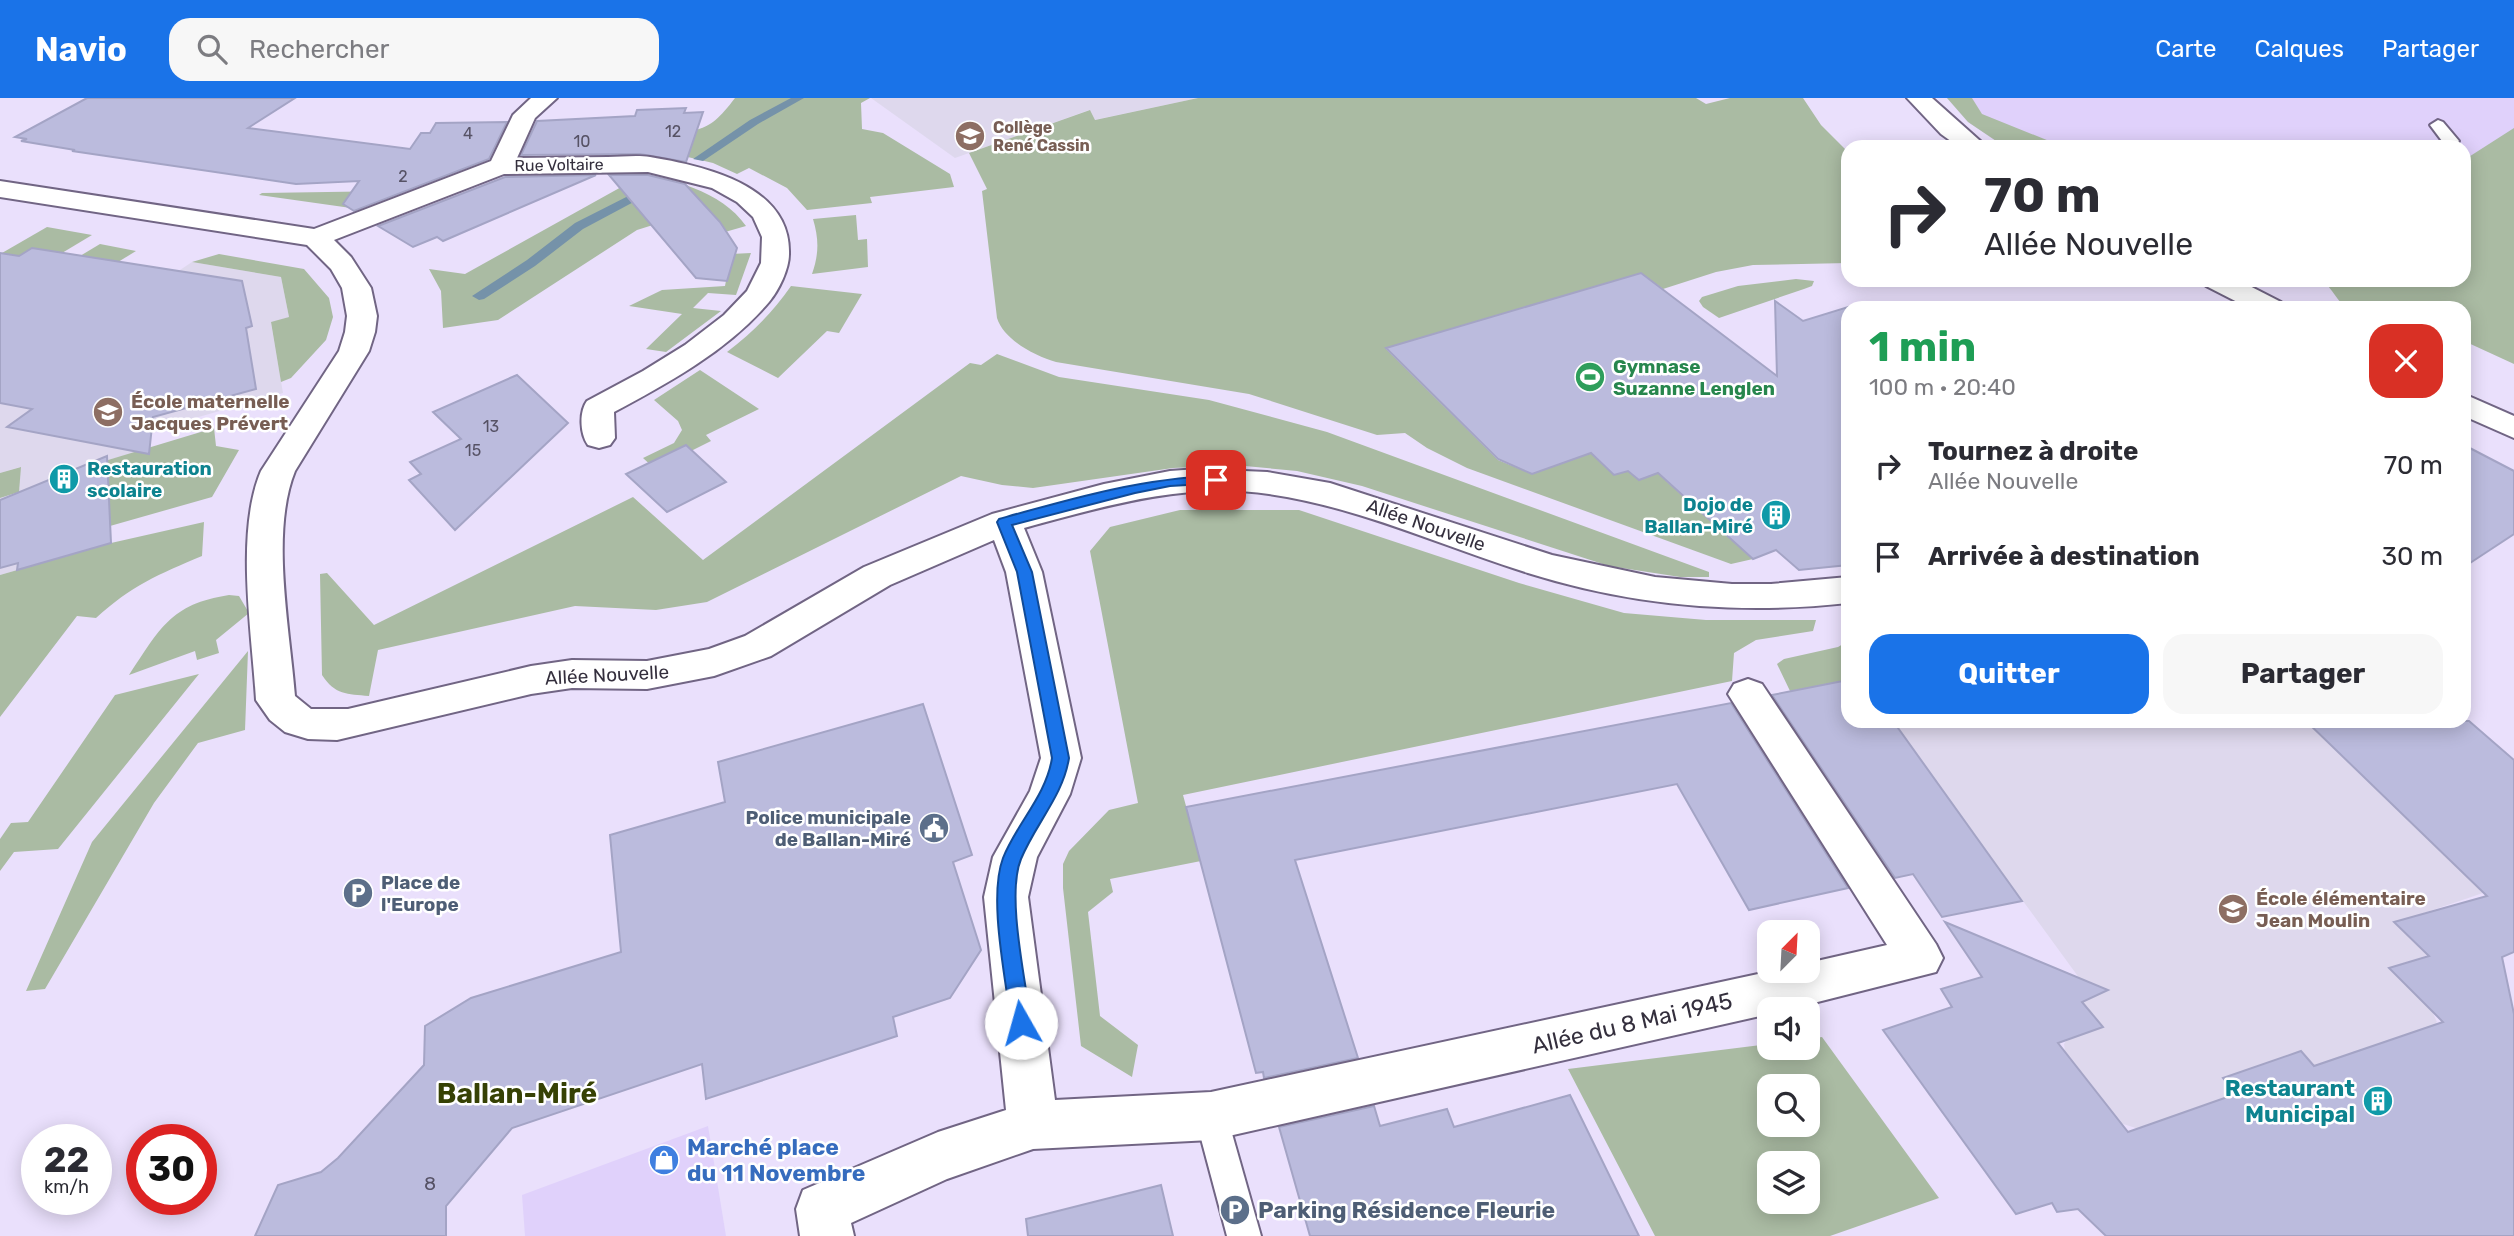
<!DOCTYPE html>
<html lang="fr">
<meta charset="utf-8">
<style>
:root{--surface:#fff;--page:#f7f7f7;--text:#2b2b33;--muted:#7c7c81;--accent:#1a73e8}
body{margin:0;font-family:Rubik,sans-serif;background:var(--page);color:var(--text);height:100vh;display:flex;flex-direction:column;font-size:26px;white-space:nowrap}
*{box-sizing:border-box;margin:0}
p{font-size:23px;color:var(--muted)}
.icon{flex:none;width:38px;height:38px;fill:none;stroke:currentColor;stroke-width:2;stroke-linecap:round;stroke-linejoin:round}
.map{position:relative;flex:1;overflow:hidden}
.sheet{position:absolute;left:1841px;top:203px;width:630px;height:427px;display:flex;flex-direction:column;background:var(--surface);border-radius:21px;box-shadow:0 4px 18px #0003}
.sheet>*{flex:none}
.guide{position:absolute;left:1841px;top:42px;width:630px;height:147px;border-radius:21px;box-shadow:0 4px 18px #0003;background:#fff;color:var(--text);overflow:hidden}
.needle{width:46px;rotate:24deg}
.fabs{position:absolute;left:1757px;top:822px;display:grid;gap:14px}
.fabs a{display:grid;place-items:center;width:63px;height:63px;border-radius:14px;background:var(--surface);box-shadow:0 4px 18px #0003;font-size:35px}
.speed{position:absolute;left:21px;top:1026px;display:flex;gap:14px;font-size:35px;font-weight:700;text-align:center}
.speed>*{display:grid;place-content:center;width:91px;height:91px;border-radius:50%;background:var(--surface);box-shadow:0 4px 18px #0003;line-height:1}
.speed small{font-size:18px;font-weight:400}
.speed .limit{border:10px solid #d22;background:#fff;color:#111}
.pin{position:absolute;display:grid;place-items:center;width:60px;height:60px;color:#fff;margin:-30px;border-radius:14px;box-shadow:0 4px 10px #0006}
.me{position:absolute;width:77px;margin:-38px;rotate:353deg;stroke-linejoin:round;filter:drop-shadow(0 0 5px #0008)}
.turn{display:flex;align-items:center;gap:24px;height:147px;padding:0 28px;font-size:32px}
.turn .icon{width:91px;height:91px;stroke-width:2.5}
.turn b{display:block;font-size:49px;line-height:60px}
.round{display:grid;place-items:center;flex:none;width:74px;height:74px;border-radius:21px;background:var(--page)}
.summary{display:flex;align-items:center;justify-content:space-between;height:119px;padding:0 28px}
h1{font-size:42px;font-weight:700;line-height:52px;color:#1e9e55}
.primary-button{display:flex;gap:14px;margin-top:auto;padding:14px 28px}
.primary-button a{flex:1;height:80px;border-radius:21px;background:var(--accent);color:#fff;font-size:28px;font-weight:700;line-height:80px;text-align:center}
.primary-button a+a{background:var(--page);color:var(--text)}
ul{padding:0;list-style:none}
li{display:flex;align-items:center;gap:21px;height:91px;padding:0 28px}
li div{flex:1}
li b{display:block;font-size:26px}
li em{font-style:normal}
header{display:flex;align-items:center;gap:42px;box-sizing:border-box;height:98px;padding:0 35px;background:var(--accent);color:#fff}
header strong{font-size:33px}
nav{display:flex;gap:38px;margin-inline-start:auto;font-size:24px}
.search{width:490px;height:63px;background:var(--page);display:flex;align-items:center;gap:18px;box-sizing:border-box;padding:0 24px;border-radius:21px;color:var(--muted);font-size:26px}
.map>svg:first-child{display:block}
.built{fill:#e0d1fb}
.education{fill:#ded8ed}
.green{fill:#aabba3;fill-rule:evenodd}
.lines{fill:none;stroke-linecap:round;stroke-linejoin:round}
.stream{fill:#7592a9;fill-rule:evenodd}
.building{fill:#bbd;stroke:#a4a4c5;stroke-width:2}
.lane-casing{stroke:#716584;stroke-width:4}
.street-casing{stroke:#716584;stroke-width:4}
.secondary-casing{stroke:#716584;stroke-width:4}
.lane{fill:#fff;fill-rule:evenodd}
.street{fill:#fff;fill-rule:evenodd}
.secondary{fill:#fff;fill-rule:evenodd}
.route{fill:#1a73e8;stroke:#114b97;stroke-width:2}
.labels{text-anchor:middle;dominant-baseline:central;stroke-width:5;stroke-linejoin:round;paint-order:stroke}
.far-education-label{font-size:16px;font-weight:bold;fill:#785e54;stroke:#fff;text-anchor:start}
.number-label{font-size:16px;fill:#565265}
.far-street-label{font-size:16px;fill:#342f3d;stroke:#fff}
.leisure-label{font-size:19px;font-weight:bold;fill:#27864d;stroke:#fff;text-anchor:start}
.education-label{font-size:19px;font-weight:bold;fill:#785e54;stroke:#fff;text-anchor:start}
.culture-label{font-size:19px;font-weight:bold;fill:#0d838f;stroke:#fff;text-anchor:start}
.street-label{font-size:19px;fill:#342f3d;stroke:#fff}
.service-label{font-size:19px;font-weight:bold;fill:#4e5e75;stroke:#fff;text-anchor:end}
.near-number-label{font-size:19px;fill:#565265}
.near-street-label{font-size:23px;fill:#342f3d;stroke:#fff}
.near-culture-label{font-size:23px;font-weight:bold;fill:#0d838f;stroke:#fff;text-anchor:end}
.near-shop-label{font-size:23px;font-weight:bold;fill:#366cbe;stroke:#fff;text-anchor:start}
.near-service-label{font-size:23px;font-weight:bold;fill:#4e5e75;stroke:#fff;text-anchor:start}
.near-quarter-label{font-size:28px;font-weight:bold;fill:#364104;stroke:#fff}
</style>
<header>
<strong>Navio</strong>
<div class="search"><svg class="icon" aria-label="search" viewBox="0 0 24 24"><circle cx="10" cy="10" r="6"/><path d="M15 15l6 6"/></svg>Rechercher</div>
<nav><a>Carte</a><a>Calques</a><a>Partager</a></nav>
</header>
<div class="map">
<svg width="2514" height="1138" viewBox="0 0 2514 1138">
<rect width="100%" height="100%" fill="#eae0fc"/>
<g class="built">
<polygon points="1947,0 2514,0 2514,50 2464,86 2464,49 2005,49 1968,24"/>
<polygon points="708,1028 726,1138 525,1138 522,1097"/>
</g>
<g class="education">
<polygon points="871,0 1198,0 1094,22 1089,12 955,60"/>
<polygon points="0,155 153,190 192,164 281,179 289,219 271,225 283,295 149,333 150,351 108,362 111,445 0,477 0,400 19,394 20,369 0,375"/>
<polygon points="1790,593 1848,623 2306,623 2483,795 2415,818 2428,857 2389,870 2432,913 2437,924 2434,927 2314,968 2301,954 2224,980 2236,996 2139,1031 2123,1026 2065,953 2064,946 2067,942 2103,929 2083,904 2093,899 2023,803 1942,819"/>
</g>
<g class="green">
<path d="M735 0H870L861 5 862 31 883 35 950 76 954 89 870 99 872 105 807 112 787 90 749 70 737 76 713 65 675 56 649 34C696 32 705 40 735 0Z"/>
<path d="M1198 0H1696L1706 6 1730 0H1803L1821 27 1848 54V165L1753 167 1716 174 1663 191 1641 175 1386 251 1498 362 1532 376 1591 355 1614 377 1629 372 1639 382 1661 374 1665 382 1753 461 1731 466 1467 370 1427 350 1405 335 1377 337 1249 296 1056 264C1035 258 1004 242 997 220L982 93 987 91 969 55 1090 12 1095 22Z"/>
<polygon points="1947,0 1972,0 1982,16 2064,49 2005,49 1968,24"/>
<path d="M2514 30V266L2464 243V210H2347C2339 206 2332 190 2322 182H2464V62Z"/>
<path d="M629 76C669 79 722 93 746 128L725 134 707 110 637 132 498 222 443 230 441 193 429 171 465 176 623 88H630Z"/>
<polygon points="393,93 358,111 259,97 262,95"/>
<path d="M856 117 858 142 867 141 868 169 812 176C819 156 819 141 813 121Z"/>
<polygon points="47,129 92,137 62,155 19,158 2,155"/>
<polygon points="100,146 136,153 92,180 80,158"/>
<polygon points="751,155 736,197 708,195 693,210 721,213 666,254 646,251 682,216 629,208 662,192 725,188 731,156"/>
<polygon points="219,156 304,171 329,200 333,219 326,242 291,280 281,284 271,224 289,219 281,179 192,164"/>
<polygon points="1796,181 1814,183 1812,188 1804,191 1719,220 1703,209 1699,203 1702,199 1738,188"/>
<path d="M791 188 862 196 839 235 827 233 778 280 727 254C753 234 772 215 791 188Z"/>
<path d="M997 256 1059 279 1209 302 1327 334 1709 474V479H1680L1609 468 1362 388 1297 373 1234 367 1173 370 1033 390 1002 387 961 378 707 504 656 512 575 508 378 552 369 598C347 596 335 597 322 577L320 476 327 475 374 527 633 399 703 462 970 265 981 267Z"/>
<polygon points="700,272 759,311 706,337 711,343 655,371 643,360 674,345 682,332 678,323 654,302"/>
<polygon points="214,330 216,348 239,352 212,399 110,428 108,362"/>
<polygon points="21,369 19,394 0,400 0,375"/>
<polygon points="1180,412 1299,412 1519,485 1624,515 1706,522 1816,522 1813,533 1756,542 1734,555 1732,583 1183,697 1201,763 1110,781 1113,794 1088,814 1100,918 1138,947 1132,979 1081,948 1063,790 1063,766 1069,753 1109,712 1138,705 1090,453 1110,429"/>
<path d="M204 424 202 458C159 476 131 488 96 520L77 518 0 619V477L111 445Z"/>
<path d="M229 497 239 498 249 515 216 542 219 555 197 562 195 553 129 577C160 531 170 506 229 497Z"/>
<polygon points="1848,543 1848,582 1790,593 1777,566 1784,561 1838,549"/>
<polygon points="248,553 245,632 198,645 154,705 45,891 26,893 92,744"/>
<polygon points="199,576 58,751 14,754 0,773 0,741 11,725 28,724 115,597"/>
<path d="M1822 939 1939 1100 1830 1138H1655L1568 971 1769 946V950H1808V941ZM1769 989H1808V1027H1769ZM1769 1066H1808V1104H1769Z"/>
</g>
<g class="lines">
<g class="stream">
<polygon points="791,0 804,0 758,26 703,63 693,61 750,22"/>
<polygon points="646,89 656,92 583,131 535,168 484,201 479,202 472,198 527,162 575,125"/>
</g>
</g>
<g class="building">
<polygon points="87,0 295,0 248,30 410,51 421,35 430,35 436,25 507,24 489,61 354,113 343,106 359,83 296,86 72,53 75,52 21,43 27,41 15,39"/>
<polygon points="686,10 684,15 703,14 686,64 640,56 521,57 537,23 635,18 637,12"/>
<polygon points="596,77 443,143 437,139 413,149 378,128 505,79"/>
<polygon points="609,77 648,77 685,86 720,124 737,150 727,183 696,180"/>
<polygon points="32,150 242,183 252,228 246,230 256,291 153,319 149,356 7,329 32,311 0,305 0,155 19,158"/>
<polygon points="1641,175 1777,278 1775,203 1803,223 1848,209 1848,467 1799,472 1776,452 1753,461 1658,375 1639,382 1628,373 1614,377 1591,355 1532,376 1498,361 1386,250"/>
<polygon points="517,277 568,325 455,432 409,382 421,376 410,364 461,341 433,314"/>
<polygon points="686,347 726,384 667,414 626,376"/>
<polygon points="2464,347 2514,373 2514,436 2464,469"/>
<polygon points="107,358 111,445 17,472 18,465 0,470 0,402"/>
<polygon points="1848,582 1848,623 1893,623 2022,803 1942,819 1913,776 1895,780 1772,597"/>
<polygon points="1731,605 1848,790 1749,812 1677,686 1295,762 1358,960 1264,980 1263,974 1256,975 1186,709"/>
<polygon points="923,606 972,757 953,764 981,852 950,900 893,919 897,938 706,1001 702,966 512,1030 446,1108 446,1138 255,1138 278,1087 321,1074 338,1060 424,967 425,928 471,900 621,854 610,737 725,704 718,664"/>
<polygon points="2306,623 2469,623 2514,662 2514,854 2502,859 2514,916 2514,1138 2106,1138 2078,1111 2057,1114 2052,1105 2016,1116 1883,932 1952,909 1941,891 1982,879 1945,824 2108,892 2082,904 2103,929 2058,945 2128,1034 2236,996 2223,980 2301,953 2314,968 2443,924 2389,870 2429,858 2394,824 2487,798"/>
<polygon points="1570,997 1639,1138 1310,1138 1279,1029 1374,1008 1380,1028 1447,1011 1454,1029"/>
<polygon points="1161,1087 1173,1138 1028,1138 1026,1121"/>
</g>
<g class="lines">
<g class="lane-casing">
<g id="lane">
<polygon points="2438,22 2443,24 2459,43 2454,49 2437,49 2442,43 2430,27"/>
<polygon points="1211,1003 1222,1007 1227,1018 1261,1138 1227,1138 1195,1018 1200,1007"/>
</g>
</g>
<g class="street-casing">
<path id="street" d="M531 0H557L535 20 517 60C547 60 578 59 608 59 621 59 637 57 650 59 704 68 791 87 789 156 789 171 779 192 769 204 727 253 670 284 614 314L615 340 610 347 599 350 588 347C580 336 579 314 587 303L643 273 685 247 724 217 747 193 761 165 762 139 753 119 737 104 712 90 648 74 504 76 334 142 351 159 371 190 377 218 375 234 369 253 295 373C270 434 290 532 295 598L311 611H348L531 568 572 562 647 563 709 551 745 538 864 469 992 416 1104 386 1170 373 1198 371 1267 374 1330 385 1552 457 1655 479 1732 486H1771L1848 479V505C1739 517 1633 508 1528 475 1442 448 1359 409 1269 396 1184 384 1105 408 1024 430L1042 474 1081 660 1070 696 1037 759 1028 799 1055 1002 1211 994 1772 873H1808V865L1887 847 1728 596 1734 586 1748 581 1762 586 1936 846 1943 860 1936 874 1786 912H1769V916L1211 1042 1033 1051 947 1081 851 1125 854 1138H800L796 1111 803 1092 938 1034 1006 1012 984 799 993 759 1030 693 1041 660 1006 474 994 442 890 487 771 558 714 578 647 591 572 590 531 596 337 642 308 641 285 634 270 622 256 602C252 535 235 434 261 373L339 253 345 234 347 218 342 190 331 171 307 147 0 99V83L314 131 491 63 513 17Z"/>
</g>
<g class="secondary-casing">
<g id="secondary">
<polygon points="1907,0 1932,0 1987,49 1959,49 1941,36"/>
<polygon points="2202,182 2238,182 2281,204 2286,210 2249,210 2206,188"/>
<polygon points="2464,296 2514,318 2514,340 2464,318"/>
</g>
</g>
<use href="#lane" class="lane"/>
<use href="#street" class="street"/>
<use href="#secondary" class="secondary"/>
</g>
<path class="route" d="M1216 378 1223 382 1221 385 1170 388 1135 395 1012 427 1032 474 1069 660C1063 698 1036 725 1021 761 1006 797 1026 884 1031 925L1028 932 1021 934 1014 932 1011 925C1006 881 988 800 1003 760 1017 725 1046 698 1052 660L1017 474 997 424 999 421C1070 401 1142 380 1216 378Z"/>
<defs>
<g id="school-disc" transform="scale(1.575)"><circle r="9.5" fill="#8d6e63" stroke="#fff"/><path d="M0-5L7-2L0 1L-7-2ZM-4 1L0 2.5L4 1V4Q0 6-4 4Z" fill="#fff"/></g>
<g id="stadium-disc" transform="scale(1.575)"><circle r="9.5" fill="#2e9e5b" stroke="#fff"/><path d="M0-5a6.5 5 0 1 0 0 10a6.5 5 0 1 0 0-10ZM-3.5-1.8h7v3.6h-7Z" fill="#fff"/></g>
<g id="building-disc" transform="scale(1.575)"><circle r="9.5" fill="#0f9aa8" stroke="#fff"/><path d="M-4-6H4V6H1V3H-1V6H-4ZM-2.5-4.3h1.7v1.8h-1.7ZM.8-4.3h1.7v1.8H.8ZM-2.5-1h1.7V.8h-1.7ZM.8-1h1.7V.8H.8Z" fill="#fff"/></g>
<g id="civic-disc" transform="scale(1.575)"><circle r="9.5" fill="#5c6f8a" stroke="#fff"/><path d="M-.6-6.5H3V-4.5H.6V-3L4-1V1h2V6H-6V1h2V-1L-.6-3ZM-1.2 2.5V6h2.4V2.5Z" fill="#fff"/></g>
<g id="parking-disc" transform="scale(1.575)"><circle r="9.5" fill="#5c6f8a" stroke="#fff"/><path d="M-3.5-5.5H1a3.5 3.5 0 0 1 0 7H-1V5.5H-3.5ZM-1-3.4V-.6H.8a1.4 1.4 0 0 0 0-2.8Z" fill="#fff"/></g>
<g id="shop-disc" transform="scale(1.575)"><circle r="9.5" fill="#3f7fe0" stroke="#fff"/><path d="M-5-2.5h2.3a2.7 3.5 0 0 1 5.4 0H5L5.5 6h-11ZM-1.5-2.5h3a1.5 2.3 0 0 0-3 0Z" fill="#fff"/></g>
</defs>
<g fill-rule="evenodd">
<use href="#school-disc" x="970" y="38"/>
<use href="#stadium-disc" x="1590" y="279"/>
<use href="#school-disc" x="108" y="314"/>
<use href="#building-disc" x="64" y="381"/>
<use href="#building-disc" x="1776" y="417"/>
<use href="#civic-disc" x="934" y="730"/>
<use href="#parking-disc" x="358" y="795"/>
<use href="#school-disc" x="2233" y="811"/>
<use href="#building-disc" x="2378" y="1003"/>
<use href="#shop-disc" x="664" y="1062"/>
<use href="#parking-disc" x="1235" y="1112"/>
</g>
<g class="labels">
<g class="far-education-label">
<text x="993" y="29">Collège<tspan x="993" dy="18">René Cassin</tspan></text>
</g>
<g class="number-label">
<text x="673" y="33">12</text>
<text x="468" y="35">4</text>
<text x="582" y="43">10</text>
<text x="403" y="78">2</text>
<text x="491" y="328">13</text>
<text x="473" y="352">15</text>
</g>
<g class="far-street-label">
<text transform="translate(559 67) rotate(-1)">Rue Voltaire</text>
</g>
<g class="leisure-label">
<text x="1613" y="268">Gymnase<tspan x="1613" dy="22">Suzanne Lenglen</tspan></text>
</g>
<g class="education-label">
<text x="131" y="303">École maternelle<tspan x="131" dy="22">Jacques Prévert</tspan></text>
<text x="2256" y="800">École élémentaire<tspan x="2256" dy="22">Jean Moulin</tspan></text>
</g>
<g class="culture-label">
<text x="87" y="370">Restauration<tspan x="87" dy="22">scolaire</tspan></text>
<text x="1753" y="406" text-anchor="end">Dojo de<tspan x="1753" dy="22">Ballan-Miré</tspan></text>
</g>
<g class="street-label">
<text transform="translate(1426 427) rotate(19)">Allée Nouvelle</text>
<text transform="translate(607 577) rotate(-3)">Allée Nouvelle</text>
</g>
<g class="service-label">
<text x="911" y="719">Police municipale<tspan x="911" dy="22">de Ballan-Miré</tspan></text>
<text x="381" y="784" text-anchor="start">Place de<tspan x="381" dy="22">l'Europe</tspan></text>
</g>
<g class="near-number-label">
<text x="430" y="1085">8</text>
</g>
<g class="near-street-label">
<text transform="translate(1632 925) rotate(-13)">Allée du 8 Mai 1945</text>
</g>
<g class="near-culture-label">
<text x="2355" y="990">Restaurant<tspan x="2355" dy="26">Municipal</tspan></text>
</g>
<g class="near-shop-label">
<text x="687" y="1049">Marché place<tspan x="687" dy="26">du 11 Novembre</tspan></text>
</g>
<g class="near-service-label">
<text x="1258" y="1112">Parking Résidence Fleurie</text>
</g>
<g class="near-quarter-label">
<text x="517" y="995">Ballan-Miré</text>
</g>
</g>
</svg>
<div class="fabs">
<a><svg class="needle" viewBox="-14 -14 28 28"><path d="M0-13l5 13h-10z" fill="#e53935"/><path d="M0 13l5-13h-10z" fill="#7c7c81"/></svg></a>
<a><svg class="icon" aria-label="sound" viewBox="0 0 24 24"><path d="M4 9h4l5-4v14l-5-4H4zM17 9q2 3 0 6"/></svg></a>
<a><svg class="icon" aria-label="search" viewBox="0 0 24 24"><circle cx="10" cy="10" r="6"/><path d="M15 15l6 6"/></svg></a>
<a><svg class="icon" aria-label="layers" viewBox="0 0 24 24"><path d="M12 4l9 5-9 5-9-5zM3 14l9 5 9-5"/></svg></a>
</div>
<div class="speed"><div>22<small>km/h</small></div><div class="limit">30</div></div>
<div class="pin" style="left:1216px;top:382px;background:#d93025"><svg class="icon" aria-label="arrive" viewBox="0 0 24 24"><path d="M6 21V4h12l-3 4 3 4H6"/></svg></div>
<svg class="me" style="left:1021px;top:925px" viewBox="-20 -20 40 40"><circle r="19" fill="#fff"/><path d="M0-13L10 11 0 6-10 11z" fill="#1a73e8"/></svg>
<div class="guide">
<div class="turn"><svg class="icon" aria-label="right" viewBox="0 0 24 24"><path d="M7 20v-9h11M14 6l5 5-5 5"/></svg><div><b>70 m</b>Allée Nouvelle</div></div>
</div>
<section class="sheet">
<div class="summary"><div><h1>1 min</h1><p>100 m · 20:40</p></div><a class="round" style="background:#d93025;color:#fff"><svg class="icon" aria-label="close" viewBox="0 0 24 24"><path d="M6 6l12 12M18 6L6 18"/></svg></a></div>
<ul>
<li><svg class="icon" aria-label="right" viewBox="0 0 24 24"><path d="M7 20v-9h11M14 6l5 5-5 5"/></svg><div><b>Tournez à droite</b><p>Allée Nouvelle</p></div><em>70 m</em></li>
<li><svg class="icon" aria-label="arrive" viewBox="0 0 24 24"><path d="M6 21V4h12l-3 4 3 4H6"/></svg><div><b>Arrivée à destination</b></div><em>30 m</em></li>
</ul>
<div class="primary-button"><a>Quitter</a><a>Partager</a></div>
</section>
</div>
